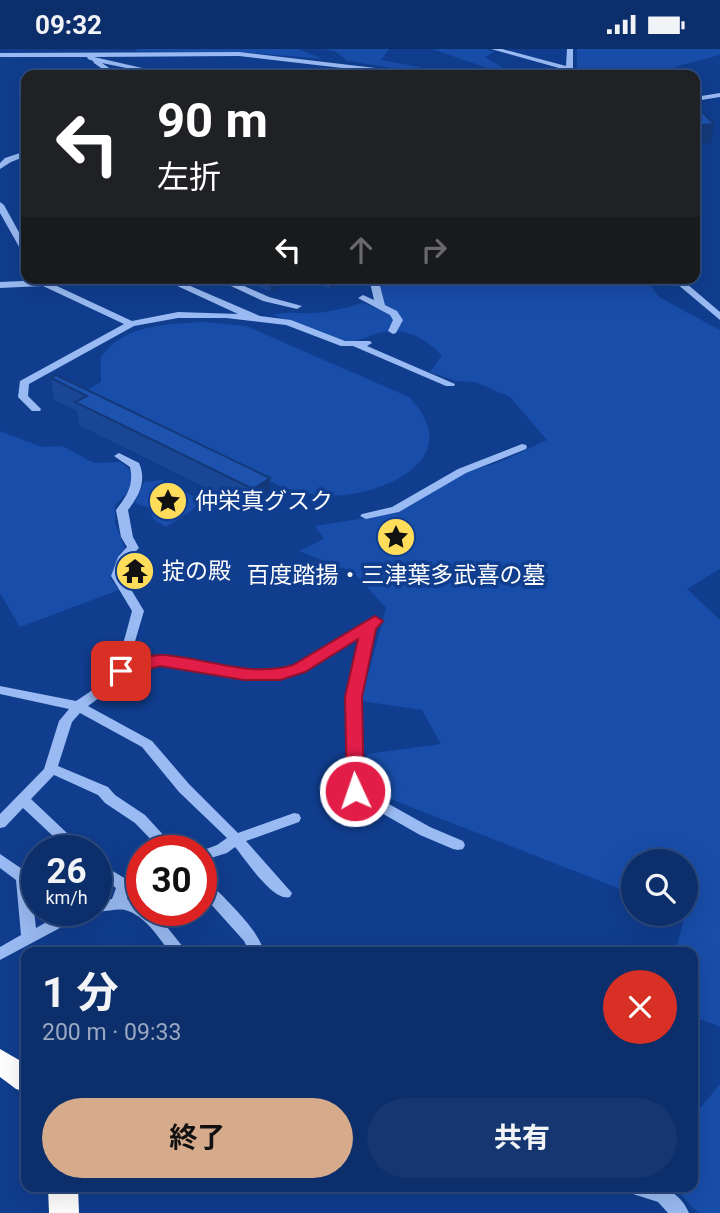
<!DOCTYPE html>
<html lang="ja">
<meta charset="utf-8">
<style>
:root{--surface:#0c2e6a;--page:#153670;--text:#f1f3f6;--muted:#9aa8c1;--line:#2c4a7e;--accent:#d6ab8b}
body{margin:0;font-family:Roboto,"Noto Sans JP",sans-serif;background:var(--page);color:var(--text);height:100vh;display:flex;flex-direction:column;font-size:26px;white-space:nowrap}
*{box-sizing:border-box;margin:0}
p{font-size:23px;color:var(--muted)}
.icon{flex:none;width:38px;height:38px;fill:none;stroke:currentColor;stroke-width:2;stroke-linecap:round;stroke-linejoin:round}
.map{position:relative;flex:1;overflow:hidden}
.sheet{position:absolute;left:21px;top:898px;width:677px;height:245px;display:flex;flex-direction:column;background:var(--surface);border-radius:14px;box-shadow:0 7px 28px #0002,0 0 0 2px var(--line)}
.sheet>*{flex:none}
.banner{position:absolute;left:21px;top:21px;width:679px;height:214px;border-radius:14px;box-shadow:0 7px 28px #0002,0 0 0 2px var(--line);background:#202124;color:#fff;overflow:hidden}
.buttons{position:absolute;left:621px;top:800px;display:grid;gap:14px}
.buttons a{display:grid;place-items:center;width:77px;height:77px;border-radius:50%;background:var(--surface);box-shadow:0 7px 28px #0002,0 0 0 2px var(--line);font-size:35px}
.speed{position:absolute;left:21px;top:786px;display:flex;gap:14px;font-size:35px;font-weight:700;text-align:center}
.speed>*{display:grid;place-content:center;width:91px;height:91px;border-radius:50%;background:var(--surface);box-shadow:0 7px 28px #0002,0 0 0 2px var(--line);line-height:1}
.speed small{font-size:18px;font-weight:400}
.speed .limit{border:10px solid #d22;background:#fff;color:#111}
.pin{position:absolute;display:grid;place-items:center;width:60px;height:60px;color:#fff;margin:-30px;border-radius:14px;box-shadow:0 4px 10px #0006}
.me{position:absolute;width:77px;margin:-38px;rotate:357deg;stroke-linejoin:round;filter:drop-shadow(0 0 5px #0008)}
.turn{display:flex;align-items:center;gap:24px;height:147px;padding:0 21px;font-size:32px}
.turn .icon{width:91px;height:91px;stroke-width:2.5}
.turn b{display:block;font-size:49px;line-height:60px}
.lanes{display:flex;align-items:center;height:66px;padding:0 21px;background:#0003;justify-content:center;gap:35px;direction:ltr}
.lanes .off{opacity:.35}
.round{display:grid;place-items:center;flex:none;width:74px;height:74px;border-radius:37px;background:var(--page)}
.summary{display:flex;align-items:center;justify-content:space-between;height:119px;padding:0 21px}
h1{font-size:42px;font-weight:700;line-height:52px}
.primary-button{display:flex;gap:14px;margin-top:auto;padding:14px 21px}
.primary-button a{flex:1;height:80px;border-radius:42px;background:var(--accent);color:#111;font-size:28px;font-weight:700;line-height:80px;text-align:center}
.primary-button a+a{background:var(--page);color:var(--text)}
.status{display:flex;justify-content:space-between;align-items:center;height:49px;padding:0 35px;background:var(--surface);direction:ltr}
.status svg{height:19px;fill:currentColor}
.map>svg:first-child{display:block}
.green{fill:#184da9}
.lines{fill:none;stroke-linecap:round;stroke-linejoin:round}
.minor{fill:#99baf2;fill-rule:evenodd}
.highway{fill:#fff;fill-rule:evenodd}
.wall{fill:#194796}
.shaded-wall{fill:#14397a}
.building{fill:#1d52ae;stroke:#14397a;stroke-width:2}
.route{fill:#e11d48;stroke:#92132f;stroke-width:2}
.labels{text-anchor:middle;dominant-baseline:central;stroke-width:7;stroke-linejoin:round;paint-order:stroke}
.poi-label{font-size:23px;fill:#fff;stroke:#103d8e;text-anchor:start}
</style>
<div class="status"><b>09:32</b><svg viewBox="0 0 49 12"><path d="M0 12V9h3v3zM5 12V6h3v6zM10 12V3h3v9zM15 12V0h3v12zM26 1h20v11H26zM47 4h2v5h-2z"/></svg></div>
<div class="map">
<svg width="720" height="1164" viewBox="0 0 720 1164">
<rect width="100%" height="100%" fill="#103d8e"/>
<g class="green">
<polygon points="137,0 298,0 323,10 251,4 136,2"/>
<polygon points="323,0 389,0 381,11 420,18 429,25 347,12 335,2"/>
<polygon points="432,0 487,0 494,3 485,8 514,26 494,26 487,19"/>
<polygon points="577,0 720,0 720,6 678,17 663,26 577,26"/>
<path d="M377 229H645L659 248 720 281V520L687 540 720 571V978L693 967V903H675L686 864V812H634L633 845 370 742 367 705 441 695 422 661 361 652 386 559 354 524 299 502 324 490 315 477 397 464 465 424 502 412 547 391 510 348 475 333 456 332 430 323 442 306C427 292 412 281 390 282 373 282 362 295 343 292 319 289 297 272 272 266 289 262 297 265 312 264 330 263 346 259 363 254L376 259 385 257Z"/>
<path d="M204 273 246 277 409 348C463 404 398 440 344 446 324 448 303 444 284 439L87 341 101 333V308C123 275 168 275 204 273Z"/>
<polygon points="0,382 42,398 62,397 94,414 120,413 129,420 132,430 129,442 115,456 115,474 125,500 118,508 110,529 119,541 20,578 0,544"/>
<polygon points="162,431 204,453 166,478 154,471 149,459 135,454 144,433"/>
<polygon points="143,505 154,528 129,536 123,527 129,509"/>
<polygon points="720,1035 720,1164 698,1164 674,1138 693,1138 693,1068"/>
</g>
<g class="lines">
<g class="minor">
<polygon points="491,0 502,0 566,17 567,0 573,0 573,26 566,26 566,21"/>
<polygon points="239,3 418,24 422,26 402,26 239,7 94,8 173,26 160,26 102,14 119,26 111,26 94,14 93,12 88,10 87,8 0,8 0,4"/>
<polygon points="720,44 720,48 695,52 695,48"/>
<polygon points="26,102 26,107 11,113 0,120 0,114 5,109"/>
<polygon points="0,153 4,156 26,196 26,206 22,203 0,164"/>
<polygon points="214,229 226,229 269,248 302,257 297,260 263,252"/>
<polygon points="369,229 378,229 385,256 397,262 403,271 396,284 393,285 388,282 393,271 390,266 358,249 363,246 374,251"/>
<polygon points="670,229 680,229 720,263 720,271"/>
<polygon points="44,231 132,272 178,263 238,265 173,235 175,233 181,233 260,267 291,271 345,292 370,292 372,294 367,297 455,335 454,337 446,337 353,297 341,297 286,276 226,269 178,269 134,277 29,335 28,347 41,360 40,362 32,362 18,348 20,332 124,275 43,237 0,239 0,233"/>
<polygon points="522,395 526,396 527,398 526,400 466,424 399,463 366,470 360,467 362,465 392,458 458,420"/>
<path d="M119 404 139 414C147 432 139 447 128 461L133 488 139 499 129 509 123 527 144 562 128 616 167 607 244 621H280L295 616 371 569H379L381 572 375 580 360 648 362 740 430 778 463 792 465 796 463 800 458 801 453 800 420 786 350 746 348 742V648L361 586 303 622 280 629H244L167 615 122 626 110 641 88 657 152 692 189 735 238 784 294 764 299 765 301 769 299 773 246 792 292 844 290 848C273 853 246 811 235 798L227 804 201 812V802L217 796 227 789 179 743 142 698 80 664 72 673 58 717 108 738 115 746 145 766 178 802H162L135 774 105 754 98 746 54 726 31 750 86 802H69L23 759 5 778 0 779V765L44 720 59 672 69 660 0 645V637L76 652C118 627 120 606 132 562L111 527 118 508 127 498 121 488 116 461C127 447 134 436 130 418L114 407Z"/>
<polygon points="0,805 28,824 30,828 36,879 68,861 88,861 86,865 0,911 0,898 21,886 16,831 0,819"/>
<path d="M96 812 126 830 142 824V836L130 841 127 850 142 856V861L155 863 187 903H170C157 887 146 867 125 861 114 859 102 865 91 861H96V851L112 850 116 839 96 825Z"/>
<path d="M201 828 206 830C220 845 263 884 263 903H247V898L244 892 201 844Z"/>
<path d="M627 1138C653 1136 677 1136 689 1164H668L658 1153 630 1144Z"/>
</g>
<g class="highway">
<polygon points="0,1000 26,1015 26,1043 16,1040 0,1028"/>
<polygon points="48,1138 78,1138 79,1164 49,1164"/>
</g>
</g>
<g class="wall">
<polygon points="236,229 294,229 271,243"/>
<polygon points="303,229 353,229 342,236 338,234 330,240"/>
<polygon points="51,329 270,429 271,452 255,463 79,376 77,362 54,351"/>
</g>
<g class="shaded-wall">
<polygon points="714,75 711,94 695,96 695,77"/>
<polygon points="270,229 294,229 271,243"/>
<polygon points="329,229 338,229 338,234 330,240"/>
<polygon points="342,229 353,229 342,236"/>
<polygon points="270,429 271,452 255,463 253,440"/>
</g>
<g class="building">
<polygon points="695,55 714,75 695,77"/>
<polygon points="56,326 270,429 253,440 75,353 87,347 51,329"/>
</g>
<path class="route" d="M375 567 383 572 376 580 362 648 364 742 362 747H349L347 742 345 648 358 590 305 623 280 631H244L160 617 121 628 112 622 115 618C129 614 148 605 163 606 207 609 249 629 293 616Z"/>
<defs>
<g id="sight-disc" transform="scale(2.0125)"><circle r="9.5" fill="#ffdd5b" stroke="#103d8e"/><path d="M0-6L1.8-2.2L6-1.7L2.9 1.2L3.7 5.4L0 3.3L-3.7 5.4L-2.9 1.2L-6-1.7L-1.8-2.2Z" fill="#111"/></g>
<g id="temple-disc" transform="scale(2.0125)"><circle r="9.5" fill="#ffdd5b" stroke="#103d8e"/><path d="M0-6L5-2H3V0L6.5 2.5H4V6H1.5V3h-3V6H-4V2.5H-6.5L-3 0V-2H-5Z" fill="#111"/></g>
</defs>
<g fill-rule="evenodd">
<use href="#sight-disc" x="168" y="452"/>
<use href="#sight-disc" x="396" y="488"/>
<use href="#temple-disc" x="135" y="522"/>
</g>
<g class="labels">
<g class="poi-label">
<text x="195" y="452">仲栄真グスク</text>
<text x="162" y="522">掟の殿</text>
<text x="396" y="526" text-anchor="middle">百度踏揚・三津葉多武喜の墓</text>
</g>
</g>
</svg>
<div class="buttons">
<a><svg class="icon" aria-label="search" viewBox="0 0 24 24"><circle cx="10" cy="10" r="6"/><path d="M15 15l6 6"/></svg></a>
</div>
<div class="speed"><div>26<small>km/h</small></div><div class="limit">30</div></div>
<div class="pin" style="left:121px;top:622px;background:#d93025"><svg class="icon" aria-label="arrive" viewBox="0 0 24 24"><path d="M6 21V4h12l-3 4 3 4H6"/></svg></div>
<svg class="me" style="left:355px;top:742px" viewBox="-20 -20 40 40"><circle r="17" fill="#e11d48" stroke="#fff" stroke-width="3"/><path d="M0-11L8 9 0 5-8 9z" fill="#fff"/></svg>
<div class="banner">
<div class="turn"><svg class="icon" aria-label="left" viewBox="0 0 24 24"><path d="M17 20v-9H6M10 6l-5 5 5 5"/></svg><div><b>90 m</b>左折</div></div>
<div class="lanes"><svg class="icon" aria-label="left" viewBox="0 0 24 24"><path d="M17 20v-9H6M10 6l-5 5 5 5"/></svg><svg class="icon off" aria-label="ahead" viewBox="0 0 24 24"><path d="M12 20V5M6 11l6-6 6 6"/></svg><svg class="icon off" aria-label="right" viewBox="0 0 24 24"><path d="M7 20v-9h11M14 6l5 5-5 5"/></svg></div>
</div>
<section class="sheet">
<div class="summary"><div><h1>1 分</h1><p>200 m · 09:33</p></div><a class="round" style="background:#d93025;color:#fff"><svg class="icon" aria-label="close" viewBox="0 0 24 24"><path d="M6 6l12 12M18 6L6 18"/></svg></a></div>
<div class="primary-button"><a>終了</a><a>共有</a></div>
</section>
</div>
